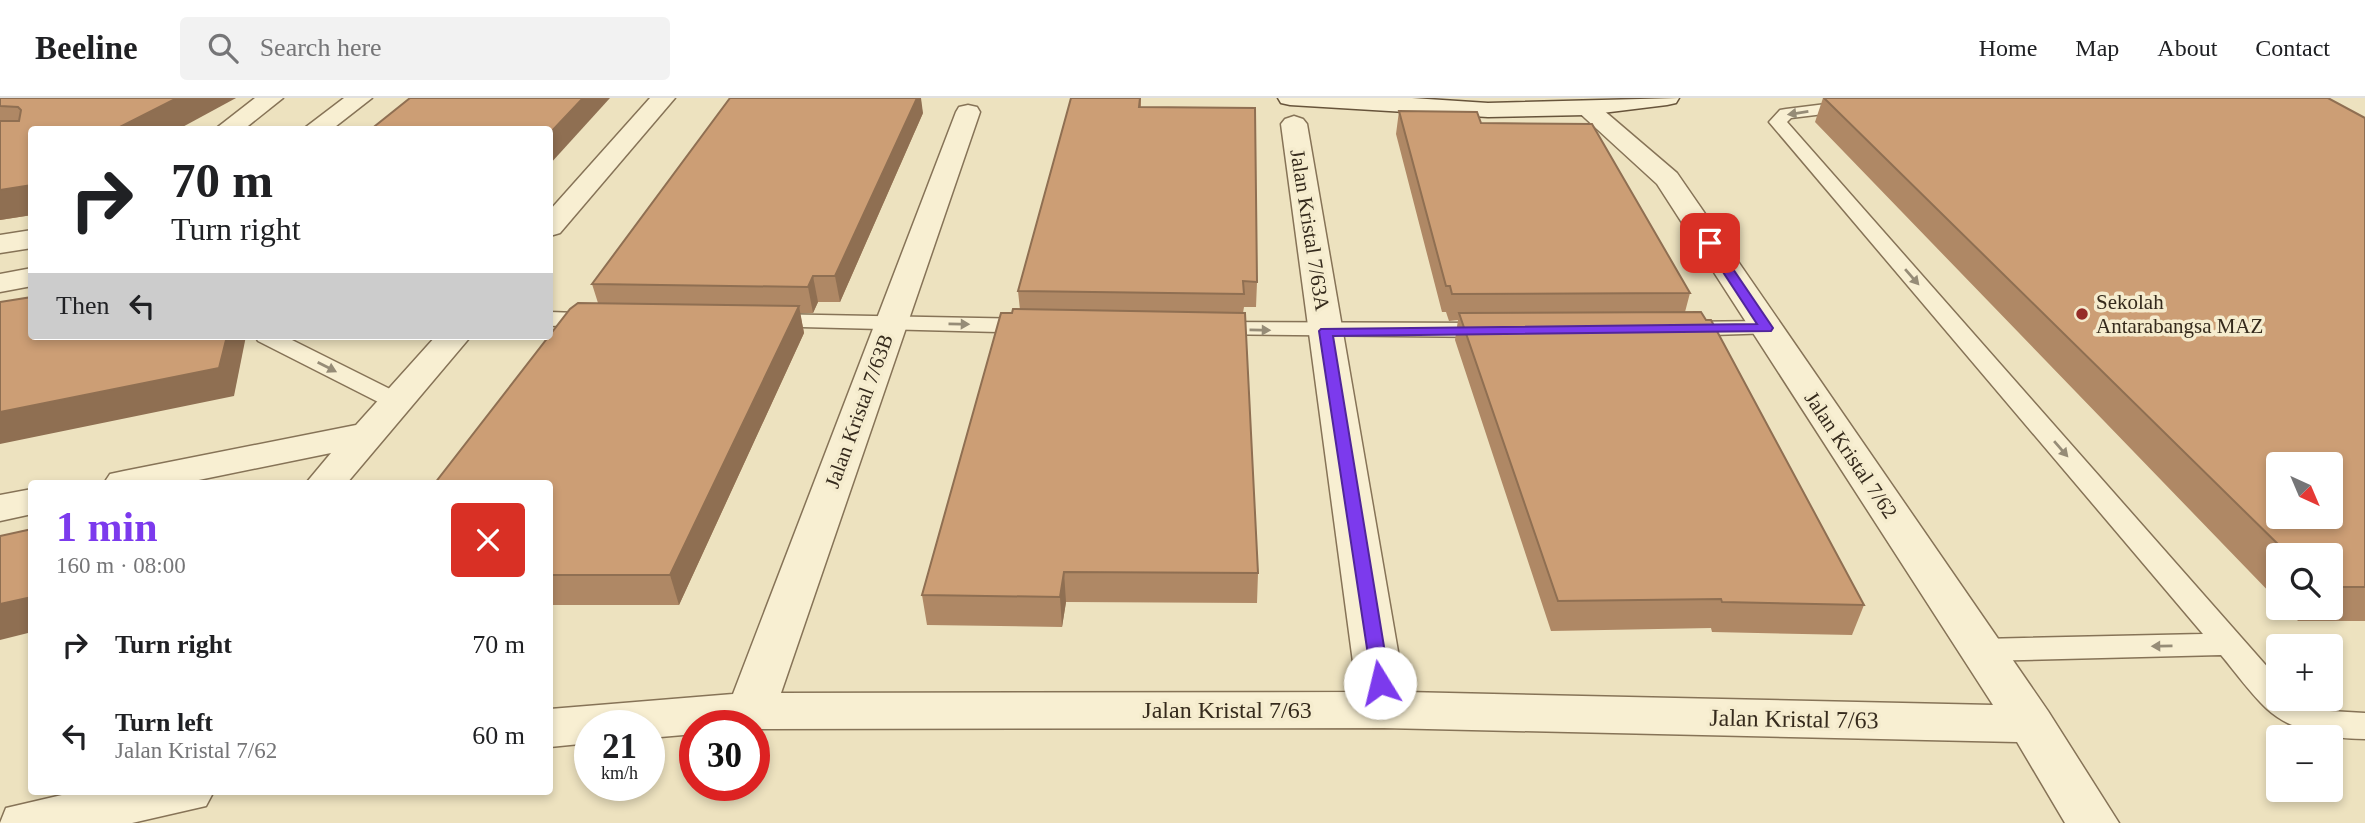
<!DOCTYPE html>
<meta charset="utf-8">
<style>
:root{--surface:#fff;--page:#f2f2f2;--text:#202124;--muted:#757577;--line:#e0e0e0;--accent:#7c3aed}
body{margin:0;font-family:Georgia,serif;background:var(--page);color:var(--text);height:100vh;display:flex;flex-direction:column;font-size:26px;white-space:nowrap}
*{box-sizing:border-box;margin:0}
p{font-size:23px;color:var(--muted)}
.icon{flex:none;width:38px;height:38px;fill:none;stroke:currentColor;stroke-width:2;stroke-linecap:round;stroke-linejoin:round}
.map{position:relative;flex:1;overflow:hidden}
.sheet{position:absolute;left:28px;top:382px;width:525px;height:315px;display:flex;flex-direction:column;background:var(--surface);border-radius:7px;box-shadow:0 4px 10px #0003}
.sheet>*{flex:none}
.hud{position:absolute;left:28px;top:28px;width:525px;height:214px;border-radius:7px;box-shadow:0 4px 10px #0003;background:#fff;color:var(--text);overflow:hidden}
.needle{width:46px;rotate:136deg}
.tools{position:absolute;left:2266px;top:354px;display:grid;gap:14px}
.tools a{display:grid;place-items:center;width:77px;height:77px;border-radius:7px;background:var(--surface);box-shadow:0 4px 10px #0003;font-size:35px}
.speed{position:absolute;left:574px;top:612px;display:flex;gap:14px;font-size:35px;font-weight:700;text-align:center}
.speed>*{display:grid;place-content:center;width:91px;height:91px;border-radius:50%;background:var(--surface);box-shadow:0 4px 10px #0003;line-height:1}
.speed small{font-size:18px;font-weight:400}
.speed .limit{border:10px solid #d22;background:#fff;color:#111}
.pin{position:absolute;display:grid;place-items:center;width:60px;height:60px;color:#fff;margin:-30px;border-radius:14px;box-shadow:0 4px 10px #0006}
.me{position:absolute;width:77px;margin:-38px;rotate:351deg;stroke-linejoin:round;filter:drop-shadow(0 0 5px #0008)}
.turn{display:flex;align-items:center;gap:24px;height:147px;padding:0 28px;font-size:32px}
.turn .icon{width:91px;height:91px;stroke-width:2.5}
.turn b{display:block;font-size:49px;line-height:60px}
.then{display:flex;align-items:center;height:66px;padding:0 28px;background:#0003;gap:14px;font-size:26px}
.round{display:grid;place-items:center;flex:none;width:74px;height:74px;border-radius:7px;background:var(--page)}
.summary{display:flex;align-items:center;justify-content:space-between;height:119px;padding:0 28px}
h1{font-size:42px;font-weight:700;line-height:52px;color:var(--accent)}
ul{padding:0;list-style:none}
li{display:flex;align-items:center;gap:21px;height:91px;padding:0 28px}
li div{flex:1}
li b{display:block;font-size:26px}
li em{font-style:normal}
header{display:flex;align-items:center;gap:42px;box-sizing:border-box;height:98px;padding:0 35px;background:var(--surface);border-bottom:2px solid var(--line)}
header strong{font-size:33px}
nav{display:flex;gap:38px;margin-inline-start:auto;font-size:24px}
.search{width:490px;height:63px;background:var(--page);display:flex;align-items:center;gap:18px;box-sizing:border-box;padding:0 24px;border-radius:7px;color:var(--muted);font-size:26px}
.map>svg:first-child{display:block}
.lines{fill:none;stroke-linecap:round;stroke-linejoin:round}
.lane-casing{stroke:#867357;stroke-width:3}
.street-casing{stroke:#867357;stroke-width:3}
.secondary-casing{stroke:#67543b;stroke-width:3}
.lane{fill:#f8efd2;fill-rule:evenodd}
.street{fill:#f8efd2;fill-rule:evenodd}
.secondary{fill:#f8efd2;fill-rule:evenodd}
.wall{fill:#af8865}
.shaded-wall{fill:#8f6f52}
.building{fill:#cc9e75;stroke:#8f6f52;stroke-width:2;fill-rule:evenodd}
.oneway{fill:#968c77}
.route{fill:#7c3aed;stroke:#51269a;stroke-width:2}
.poi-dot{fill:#952d28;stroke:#f5ecce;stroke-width:2.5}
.labels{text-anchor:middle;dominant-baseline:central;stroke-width:7;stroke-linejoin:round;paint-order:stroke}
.street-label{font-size:21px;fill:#352a1c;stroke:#f5ecce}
.poi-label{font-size:21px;fill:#352a1c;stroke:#f5ecce;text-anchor:start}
.near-street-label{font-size:24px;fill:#352a1c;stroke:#f5ecce}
</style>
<header>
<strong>Beeline</strong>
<div class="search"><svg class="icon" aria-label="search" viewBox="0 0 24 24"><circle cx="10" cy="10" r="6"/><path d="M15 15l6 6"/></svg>Search here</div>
<nav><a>Home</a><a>Map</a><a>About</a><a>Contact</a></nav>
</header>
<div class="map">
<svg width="2365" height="725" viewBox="0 0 2365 725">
<rect width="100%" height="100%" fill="#ede2bf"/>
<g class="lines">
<g class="lane-casing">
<g id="lane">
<path d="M1874 0H1922L1914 5 1791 20 1787 24 2278 581V600H2300L2330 613 2365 615V641C2333 641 2292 634 2267 611 2251 596 2236 575 2221 557L1982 563 1971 560 1966 552 1971 544 1982 541 2203 536 1769 24 1780 12 1786 11Z"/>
<polygon points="550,214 605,216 608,221 605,226 550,228"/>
<polygon points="768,216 1034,221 1042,223 1045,228 1042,233 1034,235 760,228 757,223 760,218"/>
<polygon points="1766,223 1774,225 1777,230 1774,235 1682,238 1674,236 1671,231 1674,226 1682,224"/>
<polygon points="1209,224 1493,225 1501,227 1504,232 1501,237 1493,239 1201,236 1198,231 1201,226"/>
<polygon points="255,238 284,238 406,299 409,304 406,309 397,311 388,309 258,243"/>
</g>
</g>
<g class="street-casing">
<g id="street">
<polygon points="255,0 283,0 243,32 214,32"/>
<polygon points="344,0 372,0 331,32 302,32"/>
<polygon points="650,0 675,0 560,135 550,138 550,112"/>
<polygon points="1586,3 1595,5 1677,75 2048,613 2119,725 2065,725 2017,644 1384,630 754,631 754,628 695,628 695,636 649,640 649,628 590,628 590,645 550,649 550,611 733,596 956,14 959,9 968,7 977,9 980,14 781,595 1357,594 1281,26 1285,21 1294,18 1303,21 1307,26 1405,594 1993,607 1657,86 1574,10 1577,5"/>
<polygon points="32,132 32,150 0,155 0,137"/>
<polygon points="32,170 32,188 0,194 0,176"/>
<polygon points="436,238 471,238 347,385 306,385 331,355 184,385 104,385 110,376 124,373 356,327"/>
<polygon points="32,391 32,416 0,423 0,397"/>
<polygon points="79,693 214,693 206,708 132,725 0,725 6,710"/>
</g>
</g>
<g class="secondary-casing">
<polygon id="secondary" points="1278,0 1412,0 1488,5 1679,0 1676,5 1667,7 1586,17 1488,19 1290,7 1281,5"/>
</g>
<use href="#lane" class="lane"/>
<use href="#street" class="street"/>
<use href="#secondary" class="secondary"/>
</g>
<g class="wall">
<polygon points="0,0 236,0 32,32 32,117 0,122"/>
<polygon points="1071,0 1141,0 1141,9 1257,184 1256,209 1244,209 1243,215 1258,475 1257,505 1066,504 1062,529 927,527 922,497 1012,215 1020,212 1018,193"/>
<polygon points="1823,0 2328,0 2365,20 2365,523 2298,523 2285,509 2331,509 2331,457 2278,457 2278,503 1815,24"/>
<polygon points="1399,13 1481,25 1690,195 1685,214 1864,507 1852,537 1712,534 1711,530 1551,533 1455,242 1458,222 1449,223 1446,214 1442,214 1396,36"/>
<polygon points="923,15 840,204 818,204 813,215 800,215 804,235 679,507 550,507 550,385 598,205 592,186"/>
</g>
<g class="shaded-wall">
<polygon points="177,0 236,0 177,32 119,32 118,30"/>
<polygon points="583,0 610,0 550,66 550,35"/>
<polygon points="917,0 921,0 923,15 840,204 835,178"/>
<polygon points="32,87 32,117 0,122 0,92"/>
<polygon points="813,178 818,204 813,215 808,189"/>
<polygon points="799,208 804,235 679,507 670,477"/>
<polygon points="227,238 246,238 234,298 0,346 0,314"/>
<polygon points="1064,474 1066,504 1062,529 1060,499"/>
<polygon points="32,499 32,534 0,542 0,506"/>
</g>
<g class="building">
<polygon points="0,0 177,0 118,30 145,31 144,32 32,32 32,87 0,92 0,23 19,23 21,12 18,9 0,8"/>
<polygon points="410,0 583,0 550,35 550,32 370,32"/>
<polygon points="730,0 917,0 835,178 813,178 808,189 592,186"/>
<polygon points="1071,0 1140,0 1139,9 1255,10 1257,184 1243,183 1244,196 1018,193"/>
<path d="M1824 0H2328L2365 20V489H2331V457H2289ZM2278 366H2331V418H2278Z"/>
<polygon points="1399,13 1477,14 1481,25 1592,26 1690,195 1452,196 1450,188 1446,188"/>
<polygon points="32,199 32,238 227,238 219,270 0,314 0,204"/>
<polygon points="578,205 799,208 670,477 550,477 550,385 435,385 570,211"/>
<polygon points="1013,211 1245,215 1258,475 1064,474 1060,499 922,497 1001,215 1012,215"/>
<polygon points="1701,214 1706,222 1711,222 1864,507 1722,504 1721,501 1558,503 1459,215"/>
<polygon points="32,431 32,499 0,506 0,438"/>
</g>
<defs><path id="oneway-solid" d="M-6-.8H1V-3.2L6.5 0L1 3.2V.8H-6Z" transform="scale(1.75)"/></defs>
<g class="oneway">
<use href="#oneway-solid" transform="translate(1798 15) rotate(171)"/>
<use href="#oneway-solid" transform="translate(1912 179) rotate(49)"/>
<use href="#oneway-solid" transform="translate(959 226) rotate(1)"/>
<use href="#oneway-solid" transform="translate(1260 232) rotate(1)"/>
<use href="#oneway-solid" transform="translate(327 269) rotate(27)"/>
<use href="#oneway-solid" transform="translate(2061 351) rotate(49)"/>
<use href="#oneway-solid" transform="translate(2162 548) rotate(179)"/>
</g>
<polygon class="route" points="1710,142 1714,143 1773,230 1771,233 1333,238 1390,585 1387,590 1380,592 1373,590 1319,233 1321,231 1757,226 1704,145"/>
<circle class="poi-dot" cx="2082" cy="216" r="7"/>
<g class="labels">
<g class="street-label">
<text transform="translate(1310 132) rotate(81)">Jalan Kristal 7/63A</text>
<text transform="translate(859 313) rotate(-70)">Jalan Kristal 7/63B</text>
<text transform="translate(1851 357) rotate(56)">Jalan Kristal 7/62</text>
</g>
<g class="poi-label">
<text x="2096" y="204">Sekolah<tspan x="2096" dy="24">Antarabangsa MAZ</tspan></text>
</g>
<g class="near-street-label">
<text x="1227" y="612">Jalan Kristal 7/63</text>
<text transform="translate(1794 621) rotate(1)">Jalan Kristal 7/63</text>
</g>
</g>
</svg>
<div class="tools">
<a><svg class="needle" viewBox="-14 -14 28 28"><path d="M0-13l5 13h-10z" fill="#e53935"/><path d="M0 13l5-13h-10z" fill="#757577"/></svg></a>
<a><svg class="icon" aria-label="search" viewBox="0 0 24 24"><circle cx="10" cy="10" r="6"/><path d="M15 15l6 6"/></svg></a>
<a>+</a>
<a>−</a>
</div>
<div class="speed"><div>21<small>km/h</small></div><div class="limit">30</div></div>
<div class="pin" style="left:1710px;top:145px;background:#d93025"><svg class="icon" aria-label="arrive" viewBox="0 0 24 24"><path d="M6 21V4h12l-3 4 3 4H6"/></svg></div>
<svg class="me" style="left:1380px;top:585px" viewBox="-20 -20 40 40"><circle r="19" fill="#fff"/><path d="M0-13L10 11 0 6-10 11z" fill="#7c3aed"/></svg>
<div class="hud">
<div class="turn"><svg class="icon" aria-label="right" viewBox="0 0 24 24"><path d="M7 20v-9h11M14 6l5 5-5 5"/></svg><div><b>70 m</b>Turn right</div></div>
<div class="then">Then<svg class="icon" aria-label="left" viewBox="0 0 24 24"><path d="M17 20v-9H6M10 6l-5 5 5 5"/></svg></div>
</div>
<section class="sheet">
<div class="summary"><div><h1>1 min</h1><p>160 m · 08:00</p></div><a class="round" style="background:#d93025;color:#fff"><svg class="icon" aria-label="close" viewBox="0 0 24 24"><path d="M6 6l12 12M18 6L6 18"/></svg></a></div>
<ul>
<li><svg class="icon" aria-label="right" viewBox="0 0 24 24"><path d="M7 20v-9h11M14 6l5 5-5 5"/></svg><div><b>Turn right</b></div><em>70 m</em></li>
<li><svg class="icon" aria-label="left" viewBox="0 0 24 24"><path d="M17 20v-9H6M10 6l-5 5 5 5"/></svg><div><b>Turn left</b><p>Jalan Kristal 7/62</p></div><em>60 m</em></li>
</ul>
</section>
</div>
